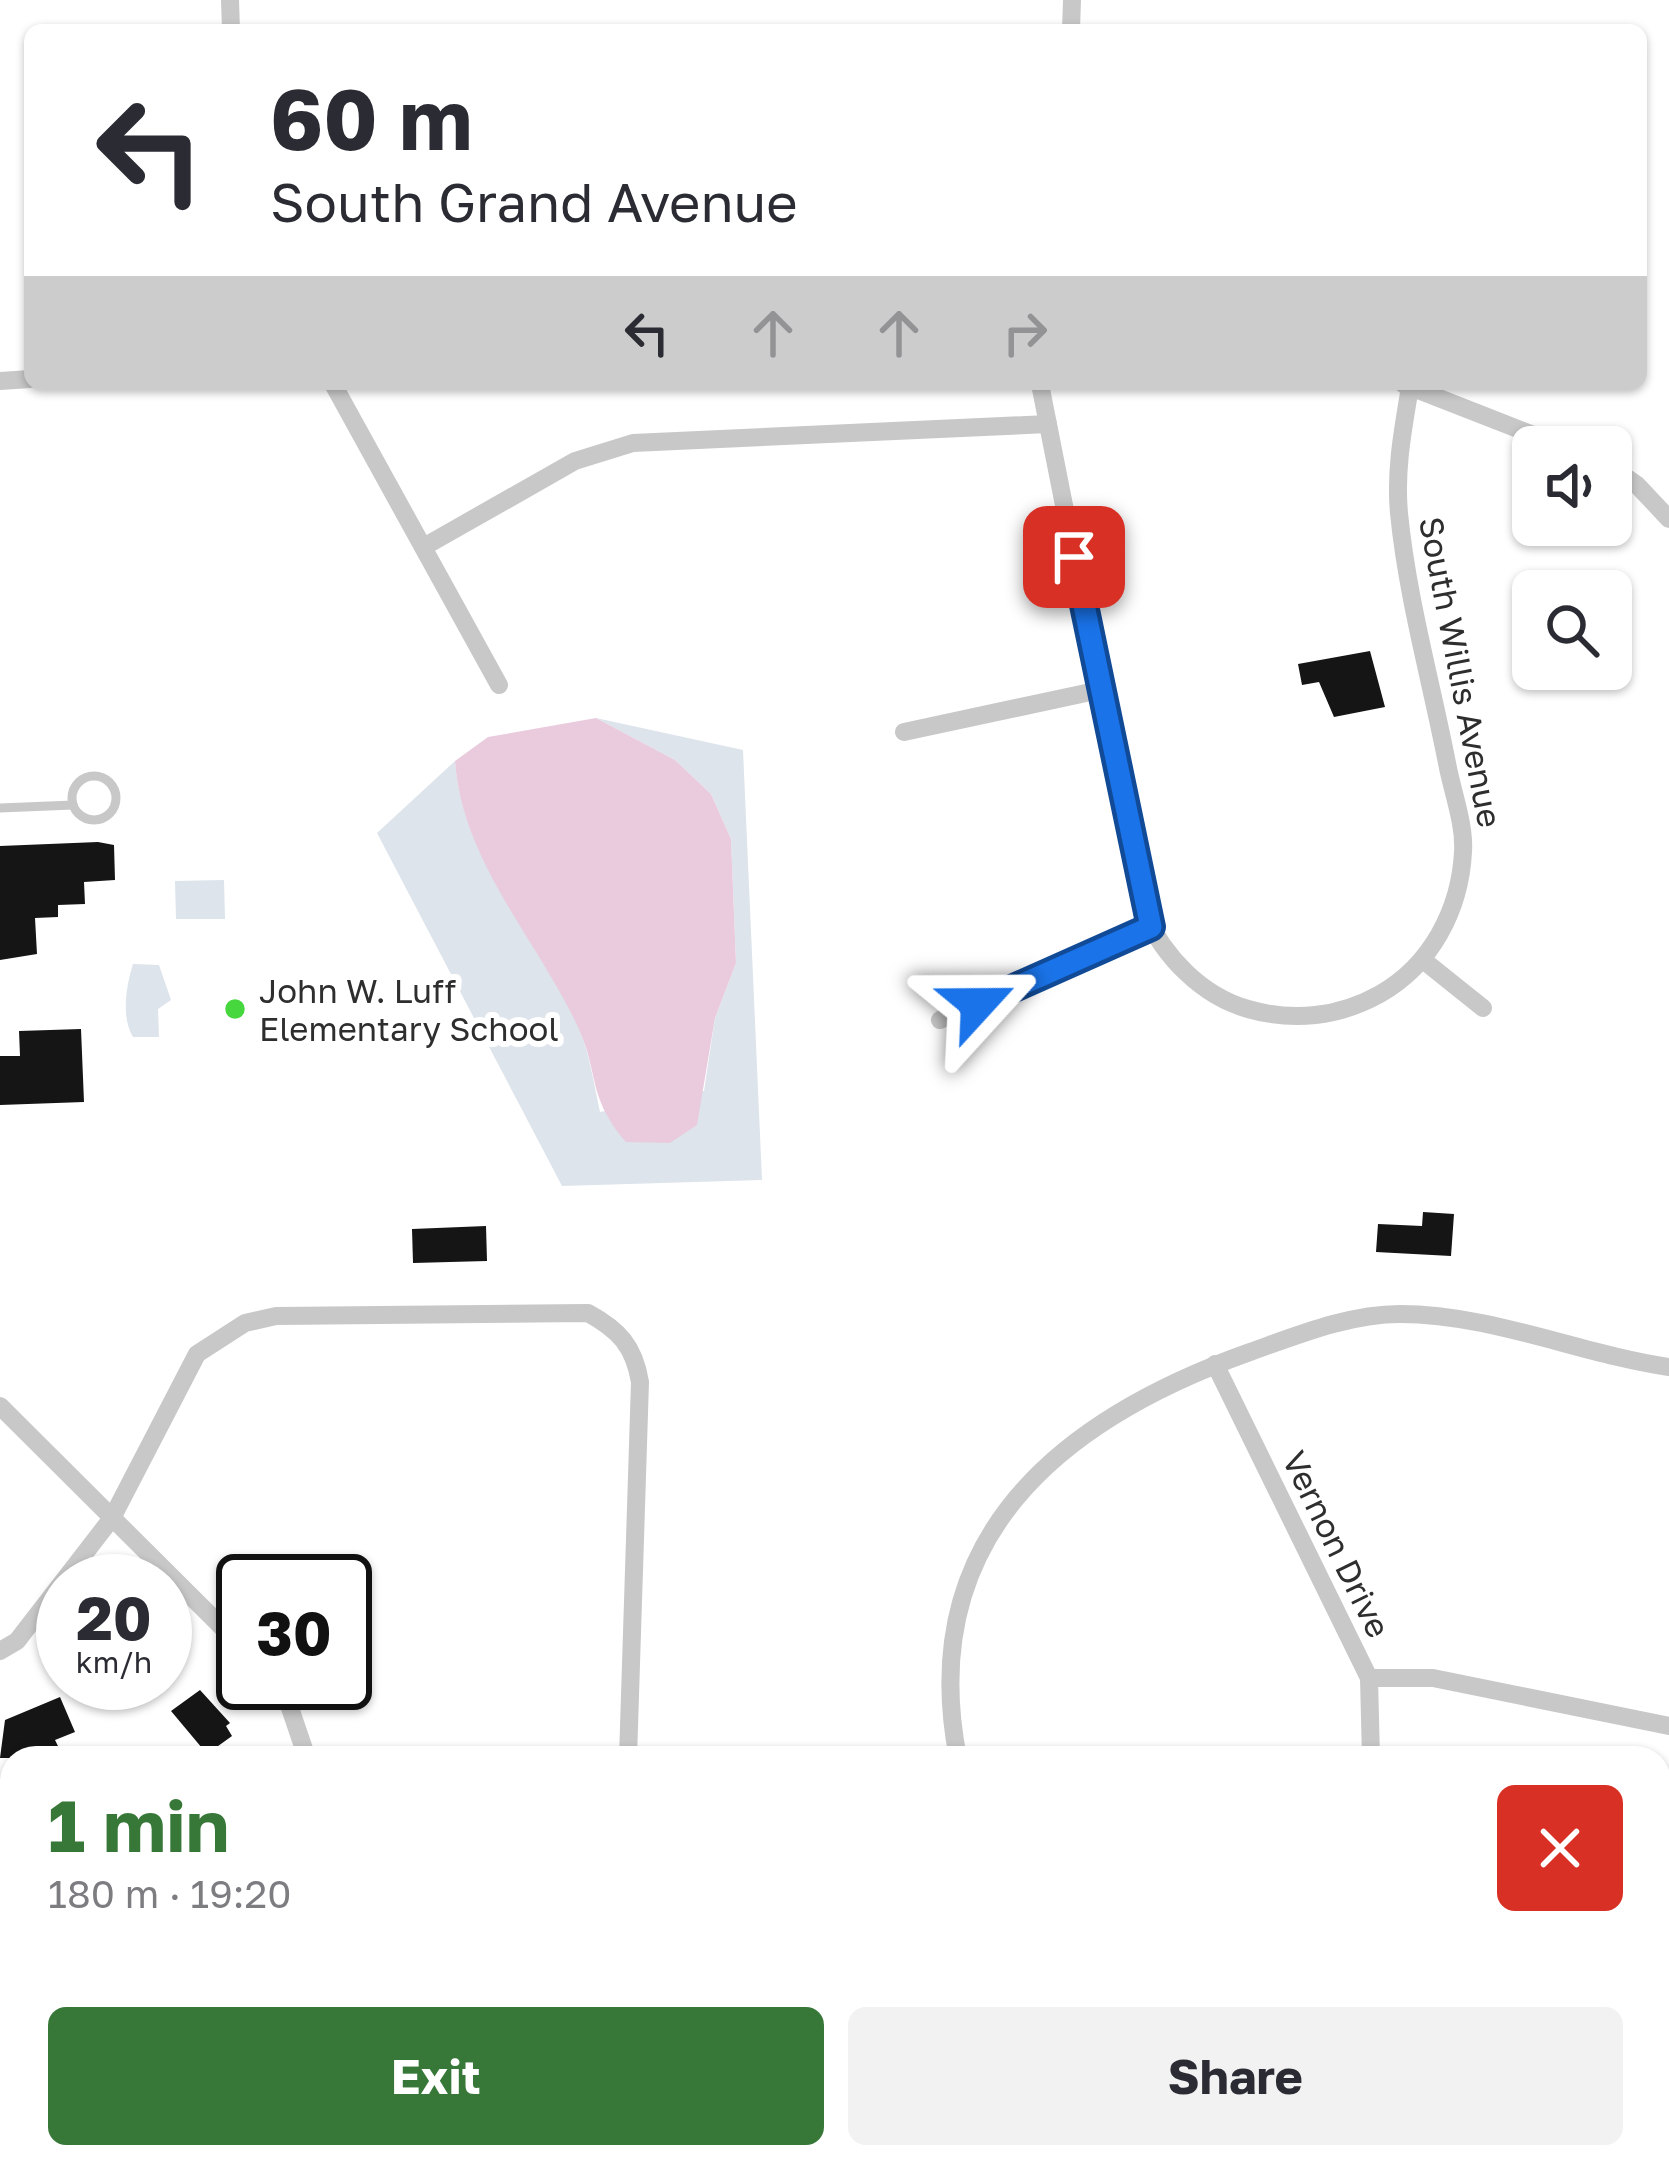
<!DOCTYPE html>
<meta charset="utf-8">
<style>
:root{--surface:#fff;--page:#f2f2f3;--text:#2b2b33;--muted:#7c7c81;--accent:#377838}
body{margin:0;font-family:"Golos Text",sans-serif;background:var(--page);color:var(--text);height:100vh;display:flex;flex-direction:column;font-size:45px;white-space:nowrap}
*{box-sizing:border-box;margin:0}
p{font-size:39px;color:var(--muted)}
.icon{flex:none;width:66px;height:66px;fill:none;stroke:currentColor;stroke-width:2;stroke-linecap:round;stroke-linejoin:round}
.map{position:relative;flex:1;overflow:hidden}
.panel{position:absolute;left:0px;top:1746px;width:1671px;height:423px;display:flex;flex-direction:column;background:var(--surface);border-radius:36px 36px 0 0;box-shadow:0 3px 9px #0004}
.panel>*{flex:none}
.guide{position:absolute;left:24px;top:24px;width:1623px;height:366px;border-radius:18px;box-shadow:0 3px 9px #0004;background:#fff;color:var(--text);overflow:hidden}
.buttons{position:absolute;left:1512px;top:426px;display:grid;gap:24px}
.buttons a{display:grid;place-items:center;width:120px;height:120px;border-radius:18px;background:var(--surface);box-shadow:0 3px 9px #0004;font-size:60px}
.speed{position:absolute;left:36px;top:1554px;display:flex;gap:24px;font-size:60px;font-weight:700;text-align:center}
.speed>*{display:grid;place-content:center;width:156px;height:156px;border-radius:50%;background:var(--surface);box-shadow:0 3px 9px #0004;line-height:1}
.speed small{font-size:30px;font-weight:400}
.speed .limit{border:6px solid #111;border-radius:18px;background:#fff;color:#111}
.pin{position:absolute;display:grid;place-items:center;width:102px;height:102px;color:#fff;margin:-51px;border-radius:24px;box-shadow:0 6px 18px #0006}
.me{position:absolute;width:132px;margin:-66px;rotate:66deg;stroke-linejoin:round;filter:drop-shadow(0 0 9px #0008)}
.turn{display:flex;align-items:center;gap:42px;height:252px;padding:0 48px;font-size:54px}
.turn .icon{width:156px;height:156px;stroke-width:2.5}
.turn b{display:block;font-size:84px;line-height:102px}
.lanes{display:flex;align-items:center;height:114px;padding:0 48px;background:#0003;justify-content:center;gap:60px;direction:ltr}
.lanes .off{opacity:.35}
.round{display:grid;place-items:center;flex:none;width:126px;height:126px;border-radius:18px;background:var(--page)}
.headline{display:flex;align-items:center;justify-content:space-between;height:204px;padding:0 48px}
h1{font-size:72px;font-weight:700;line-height:90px;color:var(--accent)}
.button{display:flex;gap:24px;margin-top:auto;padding:24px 48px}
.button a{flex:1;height:138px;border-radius:18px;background:var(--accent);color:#fff;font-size:48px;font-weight:700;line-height:138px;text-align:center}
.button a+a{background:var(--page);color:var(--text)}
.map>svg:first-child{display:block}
.green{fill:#dde4eb}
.water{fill:#e9cbdd}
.building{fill:#151515}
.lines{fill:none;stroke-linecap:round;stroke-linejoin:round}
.service{stroke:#c8c8c8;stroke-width:9}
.minor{stroke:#c8c8c8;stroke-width:18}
.route-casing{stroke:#114b97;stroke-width:30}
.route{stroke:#1a73e8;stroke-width:21}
.poi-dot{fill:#46d73f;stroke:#fff;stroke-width:4.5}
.labels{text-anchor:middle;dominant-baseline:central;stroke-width:12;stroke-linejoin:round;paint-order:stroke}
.street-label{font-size:33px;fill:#2e2e2e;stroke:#fff}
.poi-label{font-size:33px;fill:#2e2e2e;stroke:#fff;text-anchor:start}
</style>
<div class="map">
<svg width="1669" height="2168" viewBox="0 0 1669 2168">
<rect width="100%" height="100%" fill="#fff"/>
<g class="green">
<path d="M596 718 743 750 762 1180 562 1186 377 833 455 761C462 863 543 938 580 1030 590 1056 594 1085 600 1112L704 1091 715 1018 736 963 731 839 711 794 675 760Z"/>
<polygon points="224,880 225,919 176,919 175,881"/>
<path d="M133 964 159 965 171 1000 158 1009 159 1037H133C121 1017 126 987 133 964Z"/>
</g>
<path class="water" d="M596 718 675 760 711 794 731 839 736 963 715 1018 697 1125 670 1143 626 1142C586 1095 600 1073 577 1025 536 938 462 861 455 761L488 737Z"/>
<g class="building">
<polygon points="1370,651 1385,707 1334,717 1319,682 1302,685 1298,664"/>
<polygon points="98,842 114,845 115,880 84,882 85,904 58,905 58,917 35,918 37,954 0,960 0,846"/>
<polygon points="81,1029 84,1102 0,1105 0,1056 20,1056 19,1031"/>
<polygon points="1423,1212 1454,1214 1451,1256 1376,1252 1378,1224 1422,1226"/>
<polygon points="486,1226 487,1261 413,1263 412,1229"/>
<polygon points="200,1690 230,1723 226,1726 232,1736 207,1754 171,1711"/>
<polygon points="60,1697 75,1732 55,1740 60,1750 42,1758 0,1758 5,1720"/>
</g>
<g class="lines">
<g class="service">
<circle cx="94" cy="798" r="22"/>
<polyline points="0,808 73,805"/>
</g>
<g class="minor">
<polyline points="230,0 231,30"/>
<polyline points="1071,30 1072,0"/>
<polyline points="0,381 30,379"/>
<polyline points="333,384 499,685"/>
<path d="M1040 384 1145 914C1164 957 1202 996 1248 1009 1293 1022 1339 1017 1380 994 1431 965 1460 910 1463 852 1465 824 1452 791 1447 763 1431 681 1407 596 1399 513 1395 470 1403 429 1410 387"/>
<polyline points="1403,384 1564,447"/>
<polyline points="1611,467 1637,485 1669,519"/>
<polyline points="427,545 575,461 633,443 1048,424"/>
<polyline points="904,732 1100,690"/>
<polyline points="1423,960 1483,1008"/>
<polyline points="940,1020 1151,927"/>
<polyline points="1215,1364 1369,1678 1371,1758"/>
<polyline points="0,1406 243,1648"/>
<path d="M0 1651 17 1641 112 1518 197 1354 245 1323 276 1316 588 1313C619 1330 634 1346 640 1382L628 1758"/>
<polyline points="1369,1678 1433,1678 1669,1726"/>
<polyline points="273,1683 289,1705 307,1758"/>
<path d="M958 1758C915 1538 1059 1420 1250 1352 1298 1335 1349 1314 1400 1314 1491 1314 1580 1354 1669 1367"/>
<polyline points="1659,2055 1669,2055"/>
<polyline points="335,2157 335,2168"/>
</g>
</g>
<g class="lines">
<g class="route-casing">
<polyline id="route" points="978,1004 1151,927 1074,557"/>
</g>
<use href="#route" class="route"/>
</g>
<circle class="poi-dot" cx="235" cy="1009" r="12"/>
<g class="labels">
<g class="street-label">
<text transform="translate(1461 672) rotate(79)">South Willis Avenue</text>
<text transform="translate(1337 1544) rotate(64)">Vernon Drive</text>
</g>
<g class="poi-label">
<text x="259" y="990">John W. Luff<tspan x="259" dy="38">Elementary School</tspan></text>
</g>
</g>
</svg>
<div class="buttons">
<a><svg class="icon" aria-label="sound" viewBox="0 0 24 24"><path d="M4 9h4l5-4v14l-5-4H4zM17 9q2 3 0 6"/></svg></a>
<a><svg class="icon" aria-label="search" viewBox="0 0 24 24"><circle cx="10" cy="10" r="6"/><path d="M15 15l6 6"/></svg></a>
</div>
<div class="speed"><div>20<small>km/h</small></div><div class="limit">30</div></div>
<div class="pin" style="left:1074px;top:557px;background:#d93025"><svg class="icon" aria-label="arrive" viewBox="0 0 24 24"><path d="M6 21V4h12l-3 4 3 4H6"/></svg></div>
<svg class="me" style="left:978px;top:1004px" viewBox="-20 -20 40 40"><path d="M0-17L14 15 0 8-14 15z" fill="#1a73e8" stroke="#fff" stroke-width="4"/></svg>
<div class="guide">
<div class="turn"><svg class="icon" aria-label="left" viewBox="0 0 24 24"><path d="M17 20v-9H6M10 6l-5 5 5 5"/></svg><div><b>60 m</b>South Grand Avenue</div></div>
<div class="lanes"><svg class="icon" aria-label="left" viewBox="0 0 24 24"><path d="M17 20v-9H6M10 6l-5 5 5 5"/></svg><svg class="icon off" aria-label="ahead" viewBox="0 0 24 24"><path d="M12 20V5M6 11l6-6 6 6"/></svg><svg class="icon off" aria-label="ahead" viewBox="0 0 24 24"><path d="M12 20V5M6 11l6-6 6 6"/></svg><svg class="icon off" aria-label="right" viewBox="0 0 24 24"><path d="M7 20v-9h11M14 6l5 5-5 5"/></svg></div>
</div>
<section class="panel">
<div class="headline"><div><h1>1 min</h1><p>180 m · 19:20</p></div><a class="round" style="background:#d93025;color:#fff"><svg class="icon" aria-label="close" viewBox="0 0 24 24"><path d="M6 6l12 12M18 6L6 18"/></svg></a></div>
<div class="button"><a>Exit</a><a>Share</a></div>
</section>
</div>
